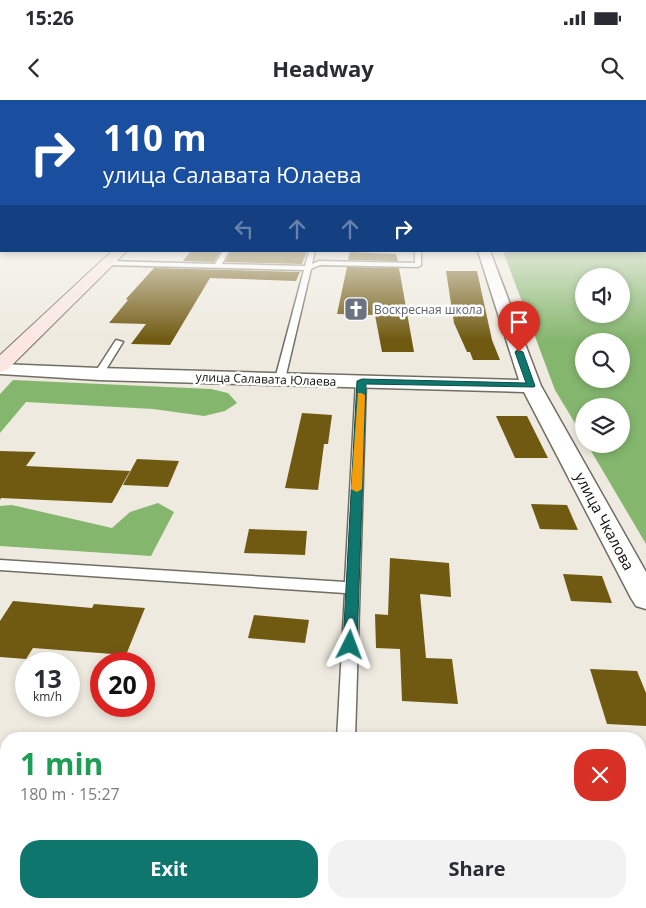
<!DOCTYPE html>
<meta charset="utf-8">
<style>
:root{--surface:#fff;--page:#f2f2f3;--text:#2b2b33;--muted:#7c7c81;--accent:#0f766e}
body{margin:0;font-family:"Open Sans",sans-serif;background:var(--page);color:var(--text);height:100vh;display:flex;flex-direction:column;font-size:19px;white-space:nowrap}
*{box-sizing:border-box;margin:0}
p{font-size:16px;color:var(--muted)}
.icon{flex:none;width:28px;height:28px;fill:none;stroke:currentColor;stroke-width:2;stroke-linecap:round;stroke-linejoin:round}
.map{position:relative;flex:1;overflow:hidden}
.panel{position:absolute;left:0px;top:632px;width:646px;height:176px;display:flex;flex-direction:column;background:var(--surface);border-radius:20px 20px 0 0;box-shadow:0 2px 8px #0003}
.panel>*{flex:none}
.top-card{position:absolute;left:0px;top:0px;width:646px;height:152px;box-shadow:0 2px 8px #0003;background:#1a4fa0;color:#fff;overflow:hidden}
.tools{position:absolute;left:575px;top:168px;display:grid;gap:10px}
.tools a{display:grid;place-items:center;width:55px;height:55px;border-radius:50%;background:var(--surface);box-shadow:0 2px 8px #0003;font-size:25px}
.speed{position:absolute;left:15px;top:552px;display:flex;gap:10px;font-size:25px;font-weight:700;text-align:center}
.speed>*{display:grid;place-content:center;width:65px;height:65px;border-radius:50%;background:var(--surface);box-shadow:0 2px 8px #0003;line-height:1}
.speed small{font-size:12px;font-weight:400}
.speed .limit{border:8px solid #d22;background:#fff;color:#111}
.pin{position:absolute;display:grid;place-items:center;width:42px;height:42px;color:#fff;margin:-51px -21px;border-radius:50% 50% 50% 0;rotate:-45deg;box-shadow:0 0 5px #0007}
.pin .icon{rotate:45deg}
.me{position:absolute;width:55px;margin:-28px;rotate:3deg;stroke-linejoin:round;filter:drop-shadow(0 0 4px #0008)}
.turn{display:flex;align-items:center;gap:18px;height:105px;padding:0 20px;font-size:22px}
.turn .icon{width:65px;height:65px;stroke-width:2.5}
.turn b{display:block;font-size:35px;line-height:42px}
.lanes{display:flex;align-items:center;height:48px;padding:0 20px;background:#0003;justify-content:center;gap:25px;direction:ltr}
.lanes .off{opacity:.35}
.round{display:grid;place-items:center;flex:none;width:52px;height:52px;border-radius:20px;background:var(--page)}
.summary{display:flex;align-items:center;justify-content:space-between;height:85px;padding:0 20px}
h1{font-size:30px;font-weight:700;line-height:38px;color:#1e9e55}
.action{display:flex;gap:10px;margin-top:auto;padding:10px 20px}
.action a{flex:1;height:58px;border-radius:20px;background:var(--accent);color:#fff;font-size:20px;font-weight:700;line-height:58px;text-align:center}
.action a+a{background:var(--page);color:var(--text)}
.status{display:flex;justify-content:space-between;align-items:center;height:35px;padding:0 25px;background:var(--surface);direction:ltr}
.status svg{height:14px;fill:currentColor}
header{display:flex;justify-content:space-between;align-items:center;height:65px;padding:0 20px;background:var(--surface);font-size:22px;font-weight:700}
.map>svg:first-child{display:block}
.forest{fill:#85b66e;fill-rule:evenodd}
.building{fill:#705a12}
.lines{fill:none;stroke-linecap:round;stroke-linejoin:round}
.lane-casing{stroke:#706d63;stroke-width:3}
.street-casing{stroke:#706d63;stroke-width:3}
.secondary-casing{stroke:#706d63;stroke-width:2}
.lane{fill:#fff;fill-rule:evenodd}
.street{fill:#fff;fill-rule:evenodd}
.secondary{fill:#fbe6e2;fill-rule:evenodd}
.route{fill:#0f766e;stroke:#0a4d48}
.slow{fill:#f59e0b}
.labels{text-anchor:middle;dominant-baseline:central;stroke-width:5;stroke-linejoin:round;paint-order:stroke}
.far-worship-label{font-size:12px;fill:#5b616d;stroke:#fff;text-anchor:start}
.far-street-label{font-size:12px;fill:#11100c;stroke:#fff}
.street-label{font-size:15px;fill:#11100c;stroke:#fff}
</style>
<div class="status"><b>15:26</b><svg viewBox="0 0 49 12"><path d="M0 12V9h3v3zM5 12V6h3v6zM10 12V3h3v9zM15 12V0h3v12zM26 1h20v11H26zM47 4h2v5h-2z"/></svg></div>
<header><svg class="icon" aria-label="back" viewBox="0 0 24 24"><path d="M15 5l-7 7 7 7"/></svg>Headway<svg class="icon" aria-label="search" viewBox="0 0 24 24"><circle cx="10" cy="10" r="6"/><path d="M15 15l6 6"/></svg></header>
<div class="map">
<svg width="646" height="808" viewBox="0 0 646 808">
<rect width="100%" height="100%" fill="#eeeadf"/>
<g class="forest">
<path d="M645 127H646V444L587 344H621V306H584V338L555 290 503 151H645ZM584 176H621V214H584ZM584 241H621V279H584Z"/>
<polygon points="13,280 211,289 228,293 237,303 225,311 204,316 153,309 26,302 0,333 0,294"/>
<polygon points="158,403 174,412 151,456 0,446 0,406 12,405 112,428 130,412"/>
</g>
<g class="building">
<polygon points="191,151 221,151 214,162 183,161"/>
<polygon points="231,151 307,151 302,164 225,162"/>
<polygon points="350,152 396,154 398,161 348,160"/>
<polygon points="347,167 399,168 414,252 382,252 375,215 337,214"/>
<polygon points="154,168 300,172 296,181 210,178 170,245 131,244 146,224 109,223 128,200 126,199"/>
<polygon points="446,171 477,171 492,240 500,260 473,260 470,252 467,252 454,223"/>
<polygon points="302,313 332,315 328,344 324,344 318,390 285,388"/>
<polygon points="496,316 527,316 548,358 515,358"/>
<polygon points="0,351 36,352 26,366 130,371 112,403 1,398 0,400"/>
<polygon points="137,359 179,361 168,387 123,385"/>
<polygon points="531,404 567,405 578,430 540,429"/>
<polygon points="249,429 307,431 305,455 244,453"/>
<polygon points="390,458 449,463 451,497 420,494 426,558 452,559 458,604 402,601 400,549 376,548 375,514 388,515"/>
<polygon points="563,474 602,476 612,503 571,501"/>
<polygon points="13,501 92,508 94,504 145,508 126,555 33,548 26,559 0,557 0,521"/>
<polygon points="254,515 309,520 305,543 248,538"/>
<polygon points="590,569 637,571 646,593 646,626 607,624"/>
</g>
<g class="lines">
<g class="lane-casing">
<g id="lane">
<polygon points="223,151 229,151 222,164 305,166 309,151 315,151 312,164 319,161 415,163 415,151 421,151 421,165 418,167 320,165 311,169 285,279 280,282 275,279 304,170 107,165 104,163 107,161 215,164"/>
<polygon points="116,240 123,242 102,276 96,276 94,274"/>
<polygon points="361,278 366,281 355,639 337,639 345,493 0,470 0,460 345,482 356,281"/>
<rect x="327" y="802" width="22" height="6"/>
</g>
</g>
<g class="street-casing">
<g id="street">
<polygon points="1,134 1,142 0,143 0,135"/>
<polygon points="478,151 490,151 541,286 646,472 646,509 636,506 631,498 524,292 99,280 0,274 0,264 99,268 519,280"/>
</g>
</g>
<g class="secondary-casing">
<polygon id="secondary" points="112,151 127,151 7,270 0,272 0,255"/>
</g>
<use href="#lane" class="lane"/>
<use href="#street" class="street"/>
<use href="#secondary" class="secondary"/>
</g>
<linearGradient id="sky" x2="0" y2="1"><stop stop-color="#91bced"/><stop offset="0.53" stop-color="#f7f6f1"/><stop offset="1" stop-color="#f7f6f1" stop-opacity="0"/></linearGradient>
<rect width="646" height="240" fill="url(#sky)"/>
<polygon class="route" points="517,250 523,252 535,286 534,287 366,284 357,545 355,549 350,550 345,549 343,545 357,281 362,279 526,283 515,252"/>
<polygon class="slow" points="358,293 361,293 365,295 362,389 357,392 351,389"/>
<defs>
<g id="church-square" transform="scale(1.25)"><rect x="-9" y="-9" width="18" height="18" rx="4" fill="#6b7280" stroke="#fff"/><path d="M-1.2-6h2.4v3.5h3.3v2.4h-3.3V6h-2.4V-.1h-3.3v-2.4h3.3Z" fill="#fff"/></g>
</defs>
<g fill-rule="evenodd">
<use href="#church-square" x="356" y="209"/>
</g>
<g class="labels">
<g class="far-worship-label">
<text x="374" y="209">Воскресная школа</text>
</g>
<g class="far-street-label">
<text transform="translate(266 279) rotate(2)">улица Салавата Юлаева</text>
</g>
<g class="street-label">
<text transform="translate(605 421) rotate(62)">улица Чкалова</text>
</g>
</g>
</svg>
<div class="tools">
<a><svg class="icon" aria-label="sound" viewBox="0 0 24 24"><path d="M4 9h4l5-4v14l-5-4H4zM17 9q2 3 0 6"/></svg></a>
<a><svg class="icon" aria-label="search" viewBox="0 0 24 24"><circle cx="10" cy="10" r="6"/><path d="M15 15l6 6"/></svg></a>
<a><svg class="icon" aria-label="layers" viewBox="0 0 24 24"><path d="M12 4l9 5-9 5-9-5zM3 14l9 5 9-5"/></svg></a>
</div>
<div class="speed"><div>13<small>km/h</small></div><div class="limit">20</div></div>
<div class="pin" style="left:519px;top:252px;background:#d93025"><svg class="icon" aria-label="arrive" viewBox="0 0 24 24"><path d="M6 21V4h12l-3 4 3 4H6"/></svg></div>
<svg class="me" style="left:350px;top:545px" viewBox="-20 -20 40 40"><path d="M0-17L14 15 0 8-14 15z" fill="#0f766e" stroke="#fff" stroke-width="4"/></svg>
<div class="top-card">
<div class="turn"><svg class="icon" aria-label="right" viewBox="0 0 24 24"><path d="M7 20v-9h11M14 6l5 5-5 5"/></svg><div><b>110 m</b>улица Салавата Юлаева</div></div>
<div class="lanes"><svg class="icon off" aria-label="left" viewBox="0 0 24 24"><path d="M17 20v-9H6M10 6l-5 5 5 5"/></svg><svg class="icon off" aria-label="ahead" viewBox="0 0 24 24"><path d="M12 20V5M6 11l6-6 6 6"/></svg><svg class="icon off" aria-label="ahead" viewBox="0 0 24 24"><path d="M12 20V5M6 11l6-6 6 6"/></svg><svg class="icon" aria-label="right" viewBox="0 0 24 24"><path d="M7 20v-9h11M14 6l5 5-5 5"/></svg></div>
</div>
<section class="panel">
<div class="summary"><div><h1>1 min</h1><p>180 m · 15:27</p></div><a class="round" style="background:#d93025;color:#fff"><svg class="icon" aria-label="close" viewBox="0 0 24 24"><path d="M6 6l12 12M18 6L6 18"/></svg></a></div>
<div class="action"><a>Exit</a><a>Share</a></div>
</section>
</div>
